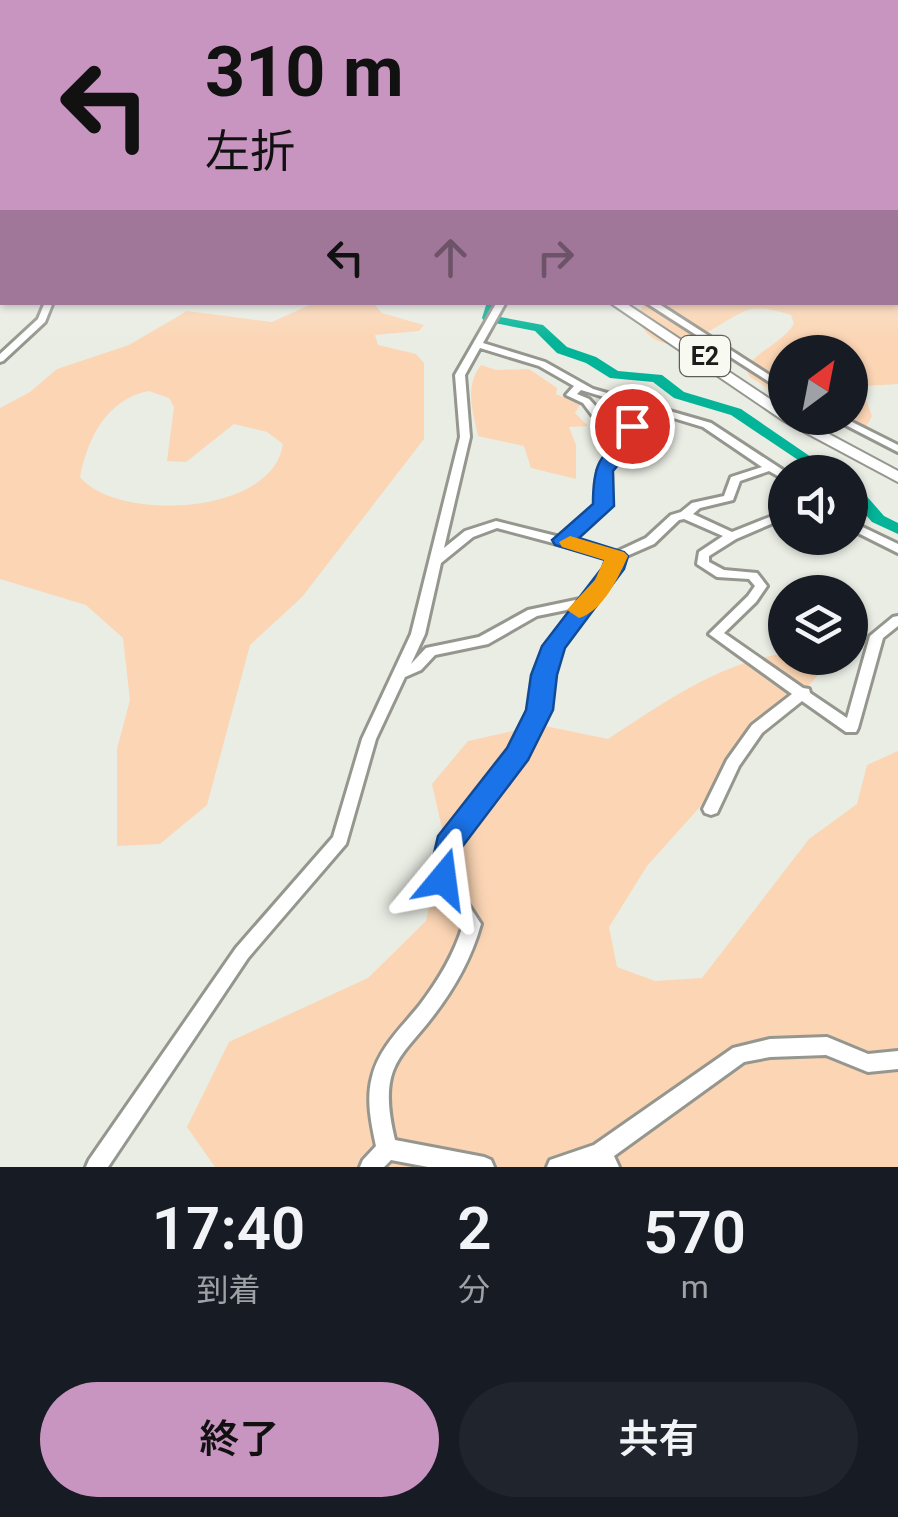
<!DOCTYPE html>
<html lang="ja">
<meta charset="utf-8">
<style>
:root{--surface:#171b24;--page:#20242c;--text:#f1f3f6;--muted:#9ea1a6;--accent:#c895c0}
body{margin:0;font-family:Roboto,"Noto Sans JP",sans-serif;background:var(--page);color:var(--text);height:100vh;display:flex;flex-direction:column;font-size:38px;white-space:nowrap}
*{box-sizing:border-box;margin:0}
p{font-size:32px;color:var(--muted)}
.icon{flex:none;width:55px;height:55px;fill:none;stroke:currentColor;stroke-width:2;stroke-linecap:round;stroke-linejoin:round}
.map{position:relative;height:1167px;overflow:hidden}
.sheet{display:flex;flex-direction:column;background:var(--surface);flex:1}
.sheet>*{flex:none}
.banner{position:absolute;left:0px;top:0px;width:900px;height:305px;box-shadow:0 2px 8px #0004;background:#c895c0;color:#111;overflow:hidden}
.needle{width:65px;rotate:32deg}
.controls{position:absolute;left:768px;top:335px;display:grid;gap:20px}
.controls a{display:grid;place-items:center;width:100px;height:100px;border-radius:50%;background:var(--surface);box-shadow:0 2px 8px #0004;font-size:50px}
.pin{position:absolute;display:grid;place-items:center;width:85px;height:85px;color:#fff;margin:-42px;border:5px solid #fff;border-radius:50%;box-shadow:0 2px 10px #0007}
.me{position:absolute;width:110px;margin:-55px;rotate:16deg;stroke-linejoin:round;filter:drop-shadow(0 0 8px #0008)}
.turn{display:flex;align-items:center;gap:35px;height:210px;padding:0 40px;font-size:45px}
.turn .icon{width:130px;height:130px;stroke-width:2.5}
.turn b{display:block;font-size:70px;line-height:85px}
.lanes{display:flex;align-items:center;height:95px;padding:0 40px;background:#0003;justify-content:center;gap:50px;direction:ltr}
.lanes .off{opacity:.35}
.eta{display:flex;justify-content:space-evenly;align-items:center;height:170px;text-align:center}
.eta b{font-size:60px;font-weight:600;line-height:70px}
.primary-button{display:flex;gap:20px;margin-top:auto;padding:20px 40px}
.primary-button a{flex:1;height:115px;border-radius:60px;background:var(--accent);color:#111;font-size:40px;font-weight:600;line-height:115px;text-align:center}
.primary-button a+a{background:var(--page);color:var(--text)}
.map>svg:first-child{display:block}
.green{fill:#fbd5b4;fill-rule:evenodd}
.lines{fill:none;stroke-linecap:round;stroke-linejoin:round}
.river{fill:#03b498;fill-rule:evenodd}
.minor-casing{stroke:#95978f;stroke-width:6}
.highway-casing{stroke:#95978f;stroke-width:4}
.minor{fill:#fff;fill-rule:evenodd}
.highway{fill:#fff;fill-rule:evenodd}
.route{fill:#1a73e8;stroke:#114b97;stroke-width:2.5}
.slow{fill:#f59e0b}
.labels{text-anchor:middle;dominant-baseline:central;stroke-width:10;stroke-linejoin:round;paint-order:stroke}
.shield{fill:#f8faf1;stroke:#5e5f5a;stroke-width:2.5}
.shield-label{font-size:25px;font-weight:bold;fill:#1c1d1a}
</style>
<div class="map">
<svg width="898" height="1167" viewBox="0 0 898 1167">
<rect width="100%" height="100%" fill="#eaede4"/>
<g class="green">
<path d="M898 179V384L865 386 863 392 872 416 863 432 816 418H850V352H785V399L750 377 746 369C759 349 781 344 794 324L791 315C778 311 758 305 745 311 711 326 666 372 637 319L644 303 898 302Z"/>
<path d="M314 303H373L382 313 424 325 419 331 375 335 378 345 416 354 424 363V439L302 597 250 645 207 805 160 844 117 846V749L130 700 123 638 86 605 0 579V408L30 392 57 369 129 345 187 311 272 322ZM149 391 169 398 174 407 167 461 186 462 234 424 267 432 283 444C273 516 116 522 80 477 88 437 107 399 149 391Z"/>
<path d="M481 365 496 370 529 369 557 388 556 394 580 405 575 413 588 426 569 427 576 445V479L531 468 524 446 478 436C473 411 464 387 481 365Z"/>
<path d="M785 653V658H804L820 673 647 866 609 927 617 967 655 981 702 978 809 839 857 804 867 765 898 751V1167H215L187 1127 229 1042 368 978 426 921 444 837 432 784 468 741 540 725 608 739C664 703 717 664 785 653Z"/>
</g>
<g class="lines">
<g class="river">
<polygon points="487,302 499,302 495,316 543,325 567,347 596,357 618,371 662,375 684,392 741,409 833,472 816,472 731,415 674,398 653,382 610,378 586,363 557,353 535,331 484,321 482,318"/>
<polygon points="850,482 856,484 884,516 898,523 898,534 872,522 850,497"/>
</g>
<g class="minor-casing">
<g id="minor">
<rect x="0" y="193" width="2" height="4"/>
<rect x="0" y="210" width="2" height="19"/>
<rect x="0" y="285" width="2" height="6"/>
<polygon points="45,302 53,302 45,322 3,361 0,362 0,354 38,319"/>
<path d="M497 302H506L483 343 545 362 593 389 711 423 786 472 785 480 769 471 740 481 733 500 700 508 693 514 732 532 785 511V518L736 539 709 556V562L724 570 757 573 767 586 756 602 724 633 803 688 809 689 810 693 847 718 870 636 893 617 898 616V626L883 638 858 728 856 732H846L802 701 762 733 739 766 717 813 711 815 705 813 703 809 727 760 752 725 792 694 709 634 748 596 755 586 749 579 717 577 697 564 699 552 723 536 684 519 679 520 654 544 622 558 610 582 563 643 556 659 549 701 540 725 514 771 467 830 454 859 451 878 481 924C471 960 453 991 430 1020 418 1036 400 1052 393 1071 385 1092 390 1119 395 1140L484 1157 491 1160 494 1167H428L391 1160 384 1167H360L363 1160 376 1146C371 1123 366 1099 372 1077 379 1048 401 1028 419 1006 438 981 454 955 463 925L435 879 438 859 445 841 456 821 503 763 523 730 534 701 545 651 558 629 576 608 537 616 488 644 435 655 421 670 405 677 376 739 346 844 248 958 108 1167H86L89 1160 236 948 333 837 362 739 411 634 460 437 455 375ZM480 348 539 366 574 386 566 395 583 403 592 415 632 430 608 454 598 471 597 505 560 537 496 521 465 531 444 548 470 437 465 375ZM581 390 703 427 762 467 731 477 724 496 692 503 681 512 671 515 646 538 616 552 571 540 609 506 608 471 616 458 642 432 641 426 600 411 589 399 577 394ZM497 528 610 558 600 578 585 598 528 610 479 637 426 648 411 664 425 634 441 563 473 537Z"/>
<polygon points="645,302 656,302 785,385 785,392"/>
<polygon points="832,418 844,418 898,445 898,452"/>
<polygon points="850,521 898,544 898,553 850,529"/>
<polygon points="827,1037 868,1054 898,1051 898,1069 868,1072 826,1055 770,1057 744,1062 614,1156 619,1167 547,1167 550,1160 594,1145 733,1048 770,1039"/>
</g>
</g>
<g class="highway-casing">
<polygon id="highway" points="609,302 624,302 785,409 785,418 799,418 898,471 898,482 784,421"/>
</g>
<use href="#minor" class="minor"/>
<use href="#highway" class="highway"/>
</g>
<linearGradient id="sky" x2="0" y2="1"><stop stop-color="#4cb4c8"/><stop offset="0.52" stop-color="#f6f7f3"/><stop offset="1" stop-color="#f6f7f3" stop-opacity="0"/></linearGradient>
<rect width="898" height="342" fill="url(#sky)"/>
<path class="route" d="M632 420 639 422 646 432 613 471 614 506 579 538 624 552 628 556 624 569 565 648 557 675 553 710 528 760 462 847 454 888 443 891 432 888 428 879 438 836 507 748 526 710 531 675 542 646 602 568 605 560 555 545 552 540 593 504C593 465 598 458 627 432L623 426 625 422Z"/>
<path class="slow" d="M570 536 624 552 628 556C618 578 603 611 579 618L567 610 595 580 604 560 562 547 559 542Z"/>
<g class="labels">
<rect class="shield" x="680" y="336" width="50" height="40" rx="8"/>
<g class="shield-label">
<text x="705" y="356">E2</text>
</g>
</g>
</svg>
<div class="controls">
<a><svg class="needle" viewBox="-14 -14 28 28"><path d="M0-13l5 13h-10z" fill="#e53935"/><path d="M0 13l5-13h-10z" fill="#9ea1a6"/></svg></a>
<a><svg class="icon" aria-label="sound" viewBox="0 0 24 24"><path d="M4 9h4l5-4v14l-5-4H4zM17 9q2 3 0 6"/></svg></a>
<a><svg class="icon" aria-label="layers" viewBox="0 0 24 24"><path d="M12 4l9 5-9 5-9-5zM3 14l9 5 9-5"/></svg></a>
</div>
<div class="pin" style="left:632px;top:426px;background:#d93025"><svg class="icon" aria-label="arrive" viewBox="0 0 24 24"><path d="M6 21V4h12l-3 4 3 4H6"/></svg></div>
<svg class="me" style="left:443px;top:879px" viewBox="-20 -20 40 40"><path d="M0-17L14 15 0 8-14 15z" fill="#1a73e8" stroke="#fff" stroke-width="4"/></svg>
<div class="banner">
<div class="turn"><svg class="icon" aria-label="left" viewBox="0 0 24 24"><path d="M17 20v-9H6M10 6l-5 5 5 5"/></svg><div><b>310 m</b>左折</div></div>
<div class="lanes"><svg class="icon" aria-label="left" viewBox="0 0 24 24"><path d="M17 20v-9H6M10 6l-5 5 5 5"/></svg><svg class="icon off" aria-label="ahead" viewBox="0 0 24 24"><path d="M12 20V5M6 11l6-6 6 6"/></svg><svg class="icon off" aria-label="right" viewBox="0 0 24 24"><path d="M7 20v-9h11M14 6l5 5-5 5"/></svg></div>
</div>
</div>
<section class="sheet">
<div class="eta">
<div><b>17:40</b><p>到着</p></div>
<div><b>2</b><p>分</p></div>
<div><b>570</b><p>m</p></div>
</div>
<div class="primary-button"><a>終了</a><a>共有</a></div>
</section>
